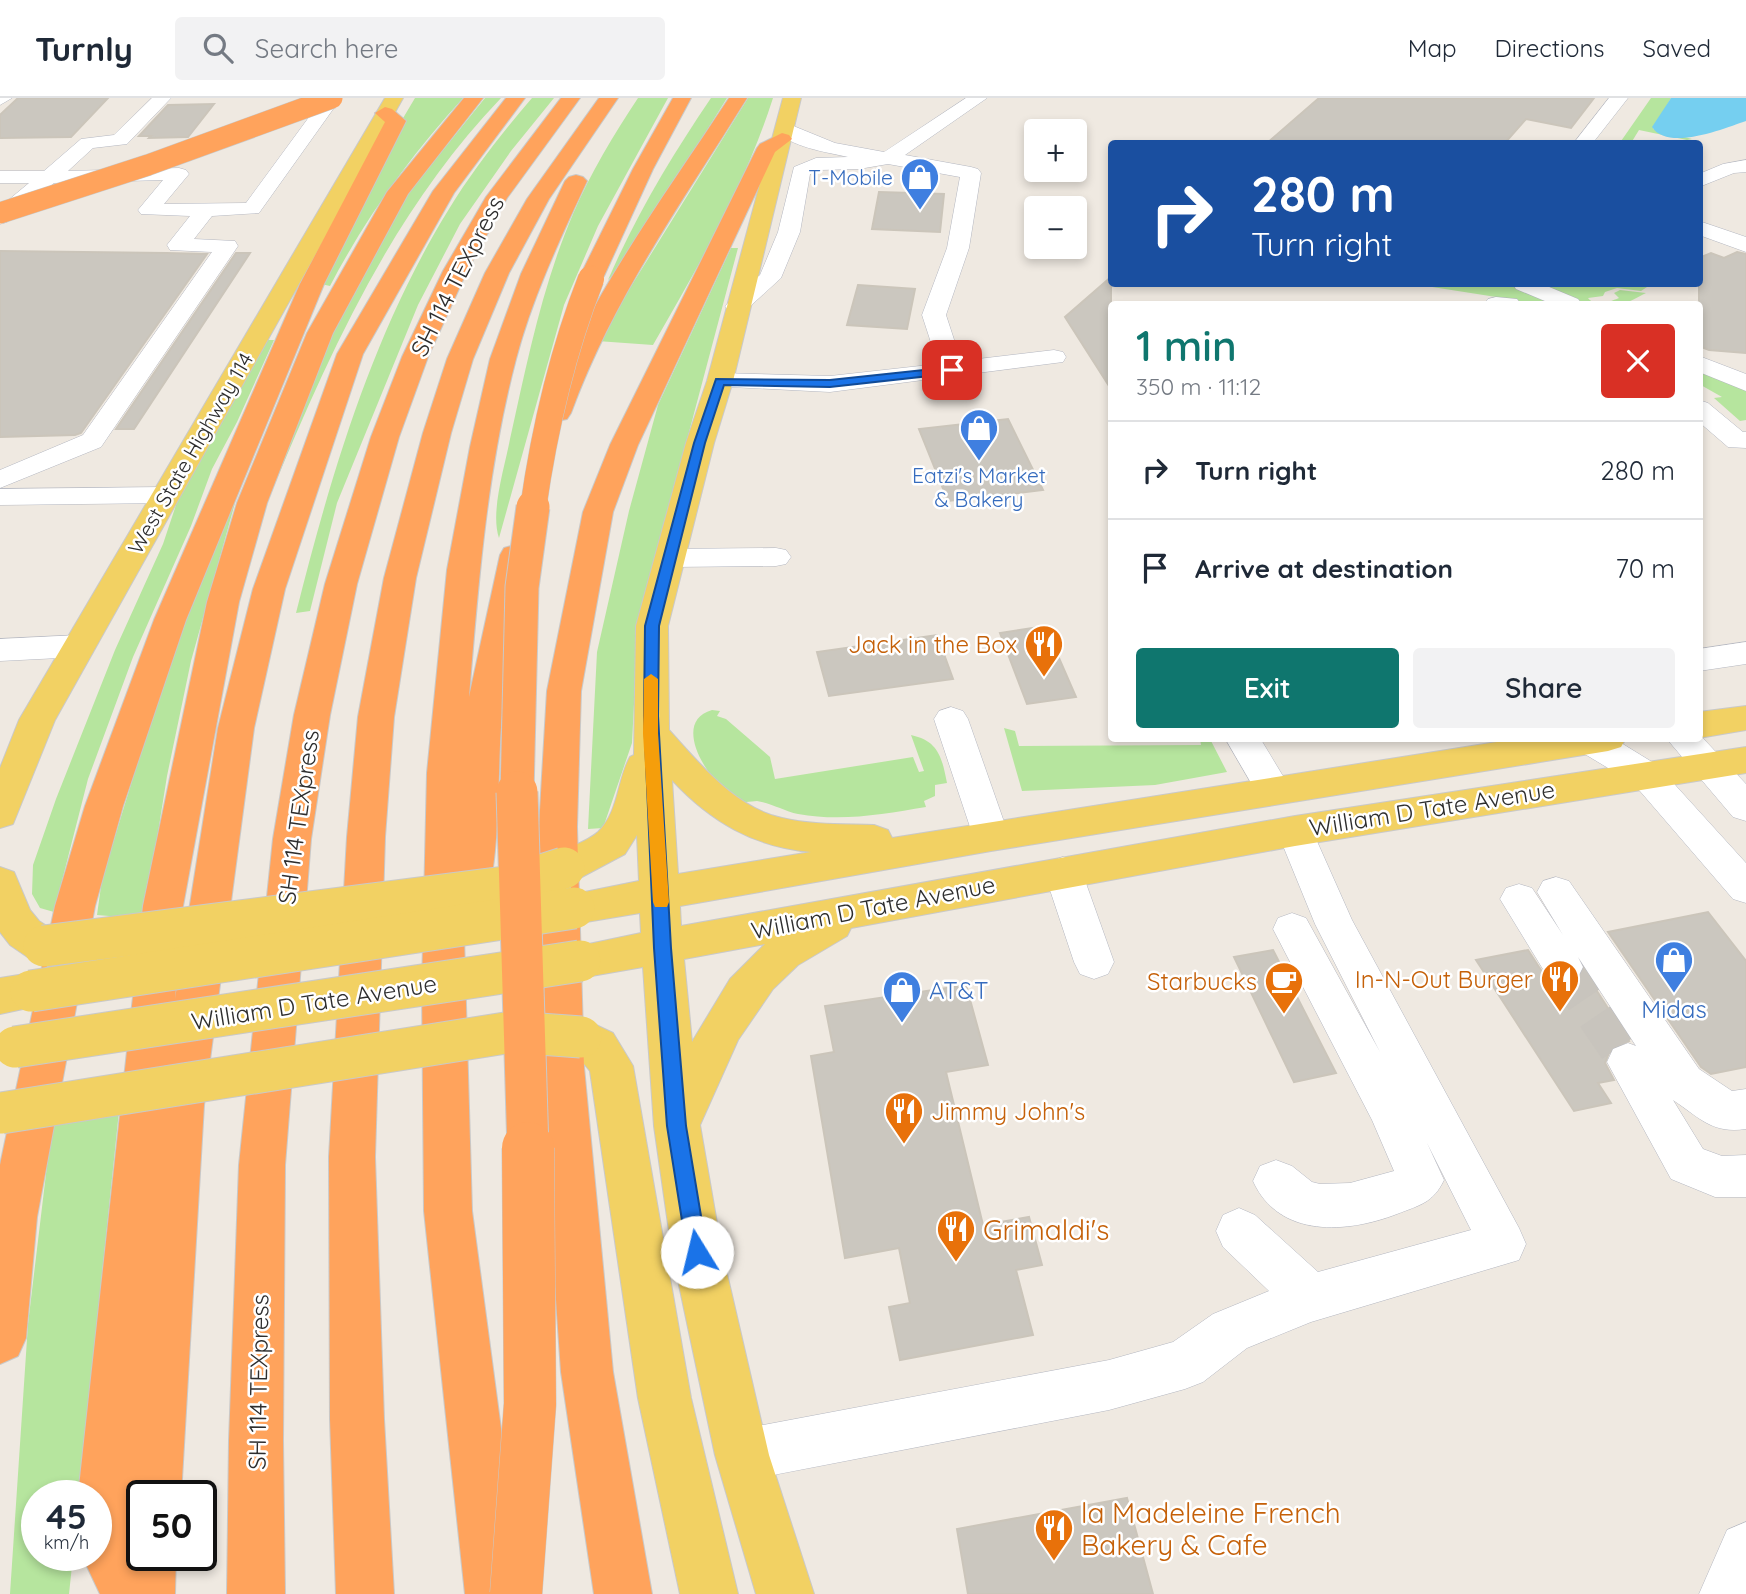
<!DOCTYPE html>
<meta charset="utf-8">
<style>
:root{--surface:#fff;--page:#f2f2f3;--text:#1f2937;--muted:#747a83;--line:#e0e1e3;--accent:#0f766e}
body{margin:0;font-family:Quicksand,sans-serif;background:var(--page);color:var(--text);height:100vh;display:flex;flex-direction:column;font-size:26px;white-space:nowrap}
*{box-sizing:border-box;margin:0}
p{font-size:23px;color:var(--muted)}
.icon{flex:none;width:38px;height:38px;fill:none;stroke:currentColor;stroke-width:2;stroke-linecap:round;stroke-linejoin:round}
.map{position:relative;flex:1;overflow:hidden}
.details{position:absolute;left:1108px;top:203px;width:595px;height:441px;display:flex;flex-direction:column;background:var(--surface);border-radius:7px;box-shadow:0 4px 10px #0003}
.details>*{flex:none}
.banner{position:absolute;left:1108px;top:42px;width:595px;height:147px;border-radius:7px;box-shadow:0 4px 10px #0003;background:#1a4fa0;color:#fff;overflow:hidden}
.buttons{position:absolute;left:1024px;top:21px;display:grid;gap:14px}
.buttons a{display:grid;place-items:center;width:63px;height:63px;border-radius:7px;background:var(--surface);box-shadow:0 4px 10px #0003;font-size:35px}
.speed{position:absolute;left:21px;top:1382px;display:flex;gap:14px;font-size:35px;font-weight:700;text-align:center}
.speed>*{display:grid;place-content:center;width:91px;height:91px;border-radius:50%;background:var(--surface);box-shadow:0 4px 10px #0003;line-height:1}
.speed small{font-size:18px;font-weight:400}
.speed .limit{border:4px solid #111;border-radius:10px;background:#fff;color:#111}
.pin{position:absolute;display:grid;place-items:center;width:60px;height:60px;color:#fff;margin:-30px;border-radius:14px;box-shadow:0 4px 10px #0006}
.me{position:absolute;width:77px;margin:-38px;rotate:351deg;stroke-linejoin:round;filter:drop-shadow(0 0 5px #0008)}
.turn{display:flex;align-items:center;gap:24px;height:147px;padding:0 28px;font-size:32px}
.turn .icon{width:91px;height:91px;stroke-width:2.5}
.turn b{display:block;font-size:49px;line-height:60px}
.round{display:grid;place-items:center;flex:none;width:74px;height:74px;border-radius:7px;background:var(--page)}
.headline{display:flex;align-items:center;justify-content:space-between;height:119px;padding:0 28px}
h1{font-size:42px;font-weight:600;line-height:52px;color:var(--accent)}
.button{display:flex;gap:14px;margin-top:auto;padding:14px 28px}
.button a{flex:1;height:80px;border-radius:7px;background:var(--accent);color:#fff;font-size:28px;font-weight:600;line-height:80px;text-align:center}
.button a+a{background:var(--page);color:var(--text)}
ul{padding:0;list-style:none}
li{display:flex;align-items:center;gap:21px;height:98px;padding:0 28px;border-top:2px solid var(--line)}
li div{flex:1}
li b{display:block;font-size:26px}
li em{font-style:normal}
header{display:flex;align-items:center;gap:42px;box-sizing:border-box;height:98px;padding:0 35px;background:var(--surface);border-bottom:2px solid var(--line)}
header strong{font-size:33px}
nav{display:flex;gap:38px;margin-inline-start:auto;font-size:24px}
.search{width:490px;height:63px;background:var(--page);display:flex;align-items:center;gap:18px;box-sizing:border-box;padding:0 24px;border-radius:7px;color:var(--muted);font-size:26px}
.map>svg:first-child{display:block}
.green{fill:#b6e59e}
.water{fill:#75cff0}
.building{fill:#cbc7bf;stroke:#cbc5ba;stroke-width:2}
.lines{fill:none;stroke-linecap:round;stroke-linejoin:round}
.minor-tunnel{stroke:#c8c4bd;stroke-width:39;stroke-dasharray:39 20;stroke-linecap:butt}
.minor-casing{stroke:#b4b7c1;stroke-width:1}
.major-casing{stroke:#c9c9c9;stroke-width:2}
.highway-casing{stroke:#c9c9c9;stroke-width:2}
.minor{fill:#fff;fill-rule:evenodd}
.major{fill:#f2d163;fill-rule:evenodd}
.highway{fill:#ffa35c;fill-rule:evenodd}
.major-bridge-casing{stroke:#c9c9c9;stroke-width:43;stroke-linecap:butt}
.highway-bridge-far4-casing{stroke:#c9c9c9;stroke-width:22;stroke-linecap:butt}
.highway-bridge-far3-casing{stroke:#c9c9c9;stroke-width:27;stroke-linecap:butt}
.highway-bridge-far2-casing{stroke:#c9c9c9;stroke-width:35;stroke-linecap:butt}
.highway-bridge-far1-casing{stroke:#c9c9c9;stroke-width:43;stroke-linecap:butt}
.highway-bridge-casing{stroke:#c9c9c9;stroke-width:53;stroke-linecap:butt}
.major-bridge{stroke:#f2d163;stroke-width:41}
.highway-bridge-far4{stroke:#ffa35c;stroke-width:21}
.highway-bridge-far3{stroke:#ffa35c;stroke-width:26}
.highway-bridge-far2{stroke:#ffa35c;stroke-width:33}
.highway-bridge-far1{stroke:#ffa35c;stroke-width:41}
.highway-bridge{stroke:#ffa35c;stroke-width:52}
.route{fill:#1a73e8;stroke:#114b97;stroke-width:2}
.slow{fill:#f59e0b}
.labels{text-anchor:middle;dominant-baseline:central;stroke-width:5;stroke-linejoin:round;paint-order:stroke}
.far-shop-label{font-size:21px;fill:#366cbe;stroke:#fff;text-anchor:end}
.far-street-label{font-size:21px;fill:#2e2e2e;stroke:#fff}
.street-label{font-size:24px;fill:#2e2e2e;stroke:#fff}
.food-label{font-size:24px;fill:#c56008;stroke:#fff;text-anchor:end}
.shop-label{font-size:24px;fill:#366cbe;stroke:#fff;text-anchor:start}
.near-food-label{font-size:28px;fill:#c56008;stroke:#fff;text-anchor:start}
</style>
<header>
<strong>Turnly</strong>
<div class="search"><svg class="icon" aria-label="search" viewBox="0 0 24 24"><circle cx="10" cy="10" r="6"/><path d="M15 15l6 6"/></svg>Search here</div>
<nav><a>Map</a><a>Directions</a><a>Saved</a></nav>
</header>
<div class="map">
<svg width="1746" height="1496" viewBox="0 0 1746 1496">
<rect width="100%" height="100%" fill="#efe9e1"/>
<g class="green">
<path d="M415 0H463C411 57 366 119 330 188L321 186 393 37Z"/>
<path d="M485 0H501C391 115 329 256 269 400L334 229 406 98Z"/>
<path d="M532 0H554L511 53 460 126 418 207 337 405 310 513 296 515C331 376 373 234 449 111 473 72 502 35 532 0Z"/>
<path d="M638 0H668L598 128 564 207 499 440C490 414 505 368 510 341 527 265 542 188 573 116 590 76 614 36 638 0Z"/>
<path d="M711 0H727L622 168 608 182C636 117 671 59 711 0Z"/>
<path d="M748 0H773C745 88 699 167 653 247L597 243Z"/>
<polygon points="1651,0 1671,0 1653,31 1692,41 1687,42 1639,32 1631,45 1619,46"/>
<polygon points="731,150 738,150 655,462 637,548 632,645 603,730 588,731 597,554 629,413 658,307"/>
<polygon points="1413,186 1511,186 1555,206 1523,206 1509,201"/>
<path d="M1546 186 1647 187V189L1641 193 1617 190 1605 194 1603 198 1588 200C1596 210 1609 204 1619 200L1614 195 1620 192 1646 195C1638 199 1628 205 1620 206 1595 210 1564 205 1546 186Z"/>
<polygon points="266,242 274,242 237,324 212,371 191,428 133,559 88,681 54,814 40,810 32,796 33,767 56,701 115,552 163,446 184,383"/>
<polygon points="1699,273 1746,293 1746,322 1740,323 1714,300 1722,299 1699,286"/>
<polygon points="235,405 191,563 167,678 145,816 133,820 97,817 102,781 169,562 227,419"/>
<path d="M712 612 720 613 717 618 726 621 770 659 775 681 913 659 919 674 924 673 911 637C939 643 942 660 947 685L935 687V698L924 703 926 709C884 716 842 724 798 716 784 713 771 705 757 703 754 703 750 704 746 704 718 700 665 625 712 612Z"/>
<polygon points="1004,630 1015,633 1019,648 1201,647 1200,641 1210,641 1227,674 1155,687 1022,693"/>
<polygon points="119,1013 79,1398 37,1398 37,1458 73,1458 69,1496 10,1496 28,1226 52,1026"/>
</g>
<path class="water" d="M1671 0H1746V23C1725 30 1668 54 1652 29Z"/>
<g class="building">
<polygon points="18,0 108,0 71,39 0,40 0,17"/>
<polygon points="1319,0 1594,0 1571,30 1526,21 1504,46 1266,46"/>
<polygon points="214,6 188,39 149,40 151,38 139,38 168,7"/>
<polygon points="879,94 944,96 940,134 872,131"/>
<polygon points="0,153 166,155 207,156 81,335 75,337 0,339"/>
<polygon points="1737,154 1746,156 1746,255 1709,252 1699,248 1699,160 1711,155 1724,160"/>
<polygon points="236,155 250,155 134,331 116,331"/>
<polygon points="1111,179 1111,291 1065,219"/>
<polygon points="858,187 915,191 907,231 847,227"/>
<polygon points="1008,321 1043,392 948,403 919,331"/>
<polygon points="1045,528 1076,599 1027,606 1000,535"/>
<polygon points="937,537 953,581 829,598 817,554"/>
<polygon points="1708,814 1746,863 1746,969 1711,976 1701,969 1608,834"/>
<polygon points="1273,852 1336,975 1294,984 1234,859"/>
<polygon points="1528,852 1548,883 1564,888 1578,883 1584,873 1629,943 1611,950 1605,965 1614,982 1598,985 1611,1005 1574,1013 1476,862"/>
<polygon points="966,887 988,967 946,974 983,1127 1029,1119 1042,1167 1016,1172 1033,1237 900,1262 889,1209 910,1205 899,1150 845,1160 811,958 834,954 825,908"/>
<polygon points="1127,1400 1153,1496 968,1496 957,1431"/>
</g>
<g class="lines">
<polyline class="minor-tunnel" points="1563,869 1628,964"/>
<g class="minor-casing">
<g id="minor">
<polygon points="0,0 12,0 0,7"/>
<polygon points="152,0 171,0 127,46 93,50 68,73 179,70 186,72 189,76 164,106 246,105 323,0 341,0 259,115 212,118 194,141 235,143 238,148 101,349 0,390 0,372 83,337 212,154 170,152 167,147 190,118 141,116 138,112 163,82 54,85 7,124 0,126 0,109 29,85 0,85 0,73 44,73 81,41 114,37"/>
<path d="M966 0H987L905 57 971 69 978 71 981 75 969 150 946 217 961 263 1054 252 1063 254 1066 259 1063 264 830 294 711 288 707 283 711 278 720 275 830 278 938 266 922 217 947 150 960 79 888 66 859 71 819 72 810 76 800 134 781 180 745 213H729L725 208 760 177 778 134 794 69 816 60 848 59C826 54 789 49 775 31L777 27H791L835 45 884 54Z"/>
<polygon points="1609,0 1628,0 1592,46 1573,46"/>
<polygon points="1746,62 1746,74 1734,75 1699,89 1699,76 1723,66"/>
<polygon points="1699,123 1746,139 1746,154 1699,137"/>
<polygon points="1513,186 1542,186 1578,201 1582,206 1552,206 1516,191"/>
<polygon points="1496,199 1517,201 1521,206 1484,206 1488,201"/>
<polygon points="1699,258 1746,276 1746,293 1699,274"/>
<polygon points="1699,302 1708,305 1743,334 1746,334 1746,350 1728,349 1699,324"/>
<polygon points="165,389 175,391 179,397 175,403 165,405 0,407 0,391"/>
<polygon points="776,450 786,452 791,459 786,466 776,468 670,469 660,467 655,460 660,453 670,451"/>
<polygon points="79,537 90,540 95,548 90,556 79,559 0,563 0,541"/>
<polygon points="1746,544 1746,566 1699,573 1699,551"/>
<polygon points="951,609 963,613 968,621 1009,738 1004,748 991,752 978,748 973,738 934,621 939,613"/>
<polygon points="1699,636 1746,686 1746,723 1733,719 1666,640 1699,640"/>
<polygon points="1225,640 1260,640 1292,693 1287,702 1274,706 1261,702"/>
<polygon points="1568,640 1613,640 1657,667 1746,765 1746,805 1733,801 1633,685 1573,649"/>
<path d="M1295 719 1308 723 1352 822 1519 1130 1526 1146 1519 1162 1311 1224 1247 1250 1203 1284 1185 1291 1109 1312 742 1383 724 1375 716 1357 724 1339 742 1331 1109 1262 1173 1244 1213 1216 1269 1193 1223 1149 1216 1133 1223 1117 1239 1110 1255 1117 1318 1174 1471 1132 1427 1045 1444 1082C1433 1105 1420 1107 1397 1116 1348 1135 1279 1141 1253 1083L1260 1068 1276 1062 1292 1068 1312 1084 1320 1086 1350 1085 1394 1073 1372 1022 1273 831 1278 820 1292 815 1306 820 1380 954 1315 826 1277 733 1282 723Z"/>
<polygon points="1063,759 1076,764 1082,774 1114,864 1108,876 1094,881 1080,876 1074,864 1044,774 1050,764"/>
<path d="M1556 779 1569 783 1699 971 1732 993 1746 991V1031C1712 1036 1700 1020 1673 1002L1703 1051 1722 1058 1746 1057V1099H1715L1671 1081 1607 964 1613 951 1628 945 1636 948 1578 859 1583 869 1577 881 1563 886 1549 881 1500 801 1506 790 1519 786 1532 790 1563 837 1537 794 1543 783Z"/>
<polygon points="1746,1424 1746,1496 1699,1496 1727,1432"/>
</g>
</g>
<g class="major-casing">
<g id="major">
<polygon points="385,0 403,0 55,622 13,726 0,730 0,670 19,622"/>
<path d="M783 0H801L733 283 714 345 668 528 669 632C700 666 735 710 782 720 812 727 844 726 874 727L888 732 892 740 1522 640H1626L1621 649 1608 653 991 753 680 808 681 828 1295 718 1746 649V675L1295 748 851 830 847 838 798 867 773 891 738 942 700 1027 722 1154 769 1357 814 1496H756L715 1357 672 1154 654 1028 643 869 580 880 565 875 559 863 565 851 641 835 640 815 574 826 560 821 554 810 560 799 639 783 637 737 625 756 578 781 564 785 550 781 544 770C556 749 581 749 598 734 619 714 617 682 630 659L634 657 636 528 686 345 707 283ZM672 682C710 723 754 749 811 754L678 776ZM765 846 730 881 692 944 684 861Z"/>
<polygon points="1746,608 1746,632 1699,640 1699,614"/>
<polygon points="0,769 14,774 30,812 39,823 59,836 65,848 59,860 44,865 29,860 10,847 0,834"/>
<polygon points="31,875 46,880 52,893 46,906 0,916 0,880"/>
<path d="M581 920 613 935 633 968 691 1300 738 1496H680L638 1300 590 973C580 959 567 955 559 939L566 926Z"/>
</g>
</g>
<g class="highway-casing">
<g id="highway">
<polygon points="464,0 483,0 408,96 333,235 267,405 239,504 183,808 175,901 218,630 253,491 337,256 433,93 506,0 525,0 454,95 363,256 285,491 254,630 204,1007 181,1398 142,1398 142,1421 132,1415 130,1434 131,1436 142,1432 142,1458 176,1458 175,1496 100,1496 82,1458 96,1458 96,1398 78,1398 143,808 207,504 237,405 307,235 387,94"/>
<polygon points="561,0 580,0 507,100 467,173 428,259 399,339 357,486 330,617 311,741 285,1067 283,1343 285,1496 227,1496 229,1343 239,1067 273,741 294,617 325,486 371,339 402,259 443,173 486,99"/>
<polygon points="599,0 618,0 549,101 509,175 473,261 451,335 416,480 394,619 385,739 375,1059 384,1321 394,1496 336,1496 330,1321 329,1059 347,739 358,619 384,480 423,335 447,261 485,175 527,101"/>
<polygon points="673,0 691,0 653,71 604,178 600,183 584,183 580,178 633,71"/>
<path d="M729 0H747C683 103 613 200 571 315L567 321 557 323 547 321 543 315C589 200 661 103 729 0Z"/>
<polygon points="385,9 392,11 406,23 324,186 186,522 123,708 95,808 37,1119 26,1240 18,1258 0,1266 0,1067 55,808 85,708 154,522 300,186 385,24 375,15"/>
<polygon points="782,35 789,37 792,41 775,54 638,347 613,414 581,593 577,729 584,969 613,1274 652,1496 594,1496 561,1274 540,969 539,729 547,593 583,414 610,347 757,50 760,46"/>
<path d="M576 77 583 79 587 83C560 141 532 200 516 261 487 371 478 487 469 599L500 457 504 450 515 447 526 450 530 457C522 504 510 552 504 600 494 669 506 772 475 834L464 838 472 1113 523 1496H465L424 1113 422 888 427 675 447 472 470 349 490 261 521 176 565 83 569 79Z"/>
</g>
</g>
<use href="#minor" class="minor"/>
<use href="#major" class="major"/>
<use href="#highway" class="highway"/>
<g class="major-bridge-casing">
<g id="major-bridge">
<polyline points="44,848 505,789 564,770"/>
<polyline points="31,893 574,810"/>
<polyline points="15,949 580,863"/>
<polyline points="1,1015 512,934 581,939"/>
</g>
</g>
<g class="highway-bridge-far4-casing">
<g id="highway-bridge-far4">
<polyline points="0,115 148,67 332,0"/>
<polyline points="590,183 592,178"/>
</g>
</g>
<g class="highway-bridge-far3-casing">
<path id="highway-bridge-far3" d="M533 411C544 333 562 255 591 181"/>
</g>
<g class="highway-bridge-far2-casing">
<polyline id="highway-bridge-far2" points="517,696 522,489 533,409"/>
</g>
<g class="highway-bridge-far1-casing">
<polyline id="highway-bridge-far1" points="517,694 528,1052"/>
</g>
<g class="highway-bridge-casing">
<polyline id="highway-bridge" points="516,1496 530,1306 528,1050"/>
</g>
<use href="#major-bridge" class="major-bridge"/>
<use href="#highway-bridge-far4" class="highway-bridge-far4"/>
<use href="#highway-bridge-far3" class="highway-bridge-far3"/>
<use href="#highway-bridge-far2" class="highway-bridge-far2"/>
<use href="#highway-bridge-far1" class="highway-bridge-far1"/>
<use href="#highway-bridge" class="highway-bridge"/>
</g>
<polygon class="route" points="952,269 956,270 956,275 830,289 724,287 705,345 659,528 658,618 671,850 686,1028 707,1154 704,1161 697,1164 689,1161 687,1154 667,1028 654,850 644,618 645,528 694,345 716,281 830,282"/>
<polygon class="slow" points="651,576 658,581 658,635 669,804 667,809 655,809 653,804 643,635 644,581"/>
<defs>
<g id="shop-pin" transform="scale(2.0125)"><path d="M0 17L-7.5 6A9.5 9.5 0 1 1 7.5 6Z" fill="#3f7fe0" stroke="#fff"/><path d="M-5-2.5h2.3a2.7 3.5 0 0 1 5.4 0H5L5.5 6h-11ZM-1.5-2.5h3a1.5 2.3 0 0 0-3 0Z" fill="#fff"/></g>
<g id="restaurant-pin" transform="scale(2.0125)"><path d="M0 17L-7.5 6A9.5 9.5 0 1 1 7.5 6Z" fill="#e8710a" stroke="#fff"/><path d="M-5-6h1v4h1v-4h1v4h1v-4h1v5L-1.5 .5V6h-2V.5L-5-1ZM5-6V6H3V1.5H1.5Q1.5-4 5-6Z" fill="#fff"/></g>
<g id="cafe-pin" transform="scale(2.0125)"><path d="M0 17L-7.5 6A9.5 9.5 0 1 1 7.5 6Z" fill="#e8710a" stroke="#fff"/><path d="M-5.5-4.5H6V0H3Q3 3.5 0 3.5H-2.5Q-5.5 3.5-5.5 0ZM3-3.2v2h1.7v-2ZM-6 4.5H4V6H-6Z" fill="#fff"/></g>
</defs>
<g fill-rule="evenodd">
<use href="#shop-pin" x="920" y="79"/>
<use href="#shop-pin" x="979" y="330"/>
<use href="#restaurant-pin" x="1044" y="546"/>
<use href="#shop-pin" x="1674" y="862"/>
<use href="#restaurant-pin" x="1560" y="881"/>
<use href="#cafe-pin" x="1284" y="883"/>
<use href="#shop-pin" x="902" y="892"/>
<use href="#restaurant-pin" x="904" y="1013"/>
<use href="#restaurant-pin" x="956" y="1131"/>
<use href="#restaurant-pin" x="1054" y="1430"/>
</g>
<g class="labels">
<g class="far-shop-label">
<text x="893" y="79">T-Mobile</text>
<text x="979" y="377" text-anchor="middle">Eatzi's Market<tspan x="979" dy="24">&amp; Bakery</tspan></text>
</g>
<g class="far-street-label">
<text transform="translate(190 355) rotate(-60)">West State Highway 114</text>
</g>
<g class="street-label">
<text transform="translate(457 178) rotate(-63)">SH 114 TEXpress</text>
<text transform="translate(1432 710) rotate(-9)">William D Tate Avenue</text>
<text transform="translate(298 719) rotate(-82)">SH 114 TEXpress</text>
<text transform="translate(873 809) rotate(-11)">William D Tate Avenue</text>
<text transform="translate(314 904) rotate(-9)">William D Tate Avenue</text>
<text transform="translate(258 1284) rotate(-89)">SH 114 TEXpress</text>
</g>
<g class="food-label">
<text x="1017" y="546">Jack in the Box</text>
<text x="1533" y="881">In-N-Out Burger</text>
<text x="1257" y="883">Starbucks</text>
<text x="931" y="1013" text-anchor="start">Jimmy John's</text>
</g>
<g class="shop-label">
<text x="929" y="892">AT&amp;T</text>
<text x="1674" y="911" text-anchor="middle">Midas</text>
</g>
<g class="near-food-label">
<text x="983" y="1131">Grimaldi's</text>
<text x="1081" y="1414">la Madeleine French<tspan x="1081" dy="32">Bakery &amp; Cafe</tspan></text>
</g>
</g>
</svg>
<div class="buttons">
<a>+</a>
<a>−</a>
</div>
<div class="speed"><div>45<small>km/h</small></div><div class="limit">50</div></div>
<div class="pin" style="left:952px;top:272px;background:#d93025"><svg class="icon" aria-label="arrive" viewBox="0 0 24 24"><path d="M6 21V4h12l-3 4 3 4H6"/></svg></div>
<svg class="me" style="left:697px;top:1154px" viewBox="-20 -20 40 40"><circle r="19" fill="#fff"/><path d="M0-13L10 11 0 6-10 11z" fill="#1a73e8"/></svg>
<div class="banner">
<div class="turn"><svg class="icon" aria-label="right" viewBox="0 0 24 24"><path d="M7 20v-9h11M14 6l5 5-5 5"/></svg><div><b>280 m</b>Turn right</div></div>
</div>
<section class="details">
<div class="headline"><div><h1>1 min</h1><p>350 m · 11:12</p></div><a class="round" style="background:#d93025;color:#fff"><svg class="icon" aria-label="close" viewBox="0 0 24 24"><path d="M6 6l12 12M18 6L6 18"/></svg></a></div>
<ul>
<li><svg class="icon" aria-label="right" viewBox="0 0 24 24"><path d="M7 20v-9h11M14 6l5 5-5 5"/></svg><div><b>Turn right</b></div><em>280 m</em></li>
<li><svg class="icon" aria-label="arrive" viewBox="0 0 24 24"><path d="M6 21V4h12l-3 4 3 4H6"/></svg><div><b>Arrive at destination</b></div><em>70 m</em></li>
</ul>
<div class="button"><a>Exit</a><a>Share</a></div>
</section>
</div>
